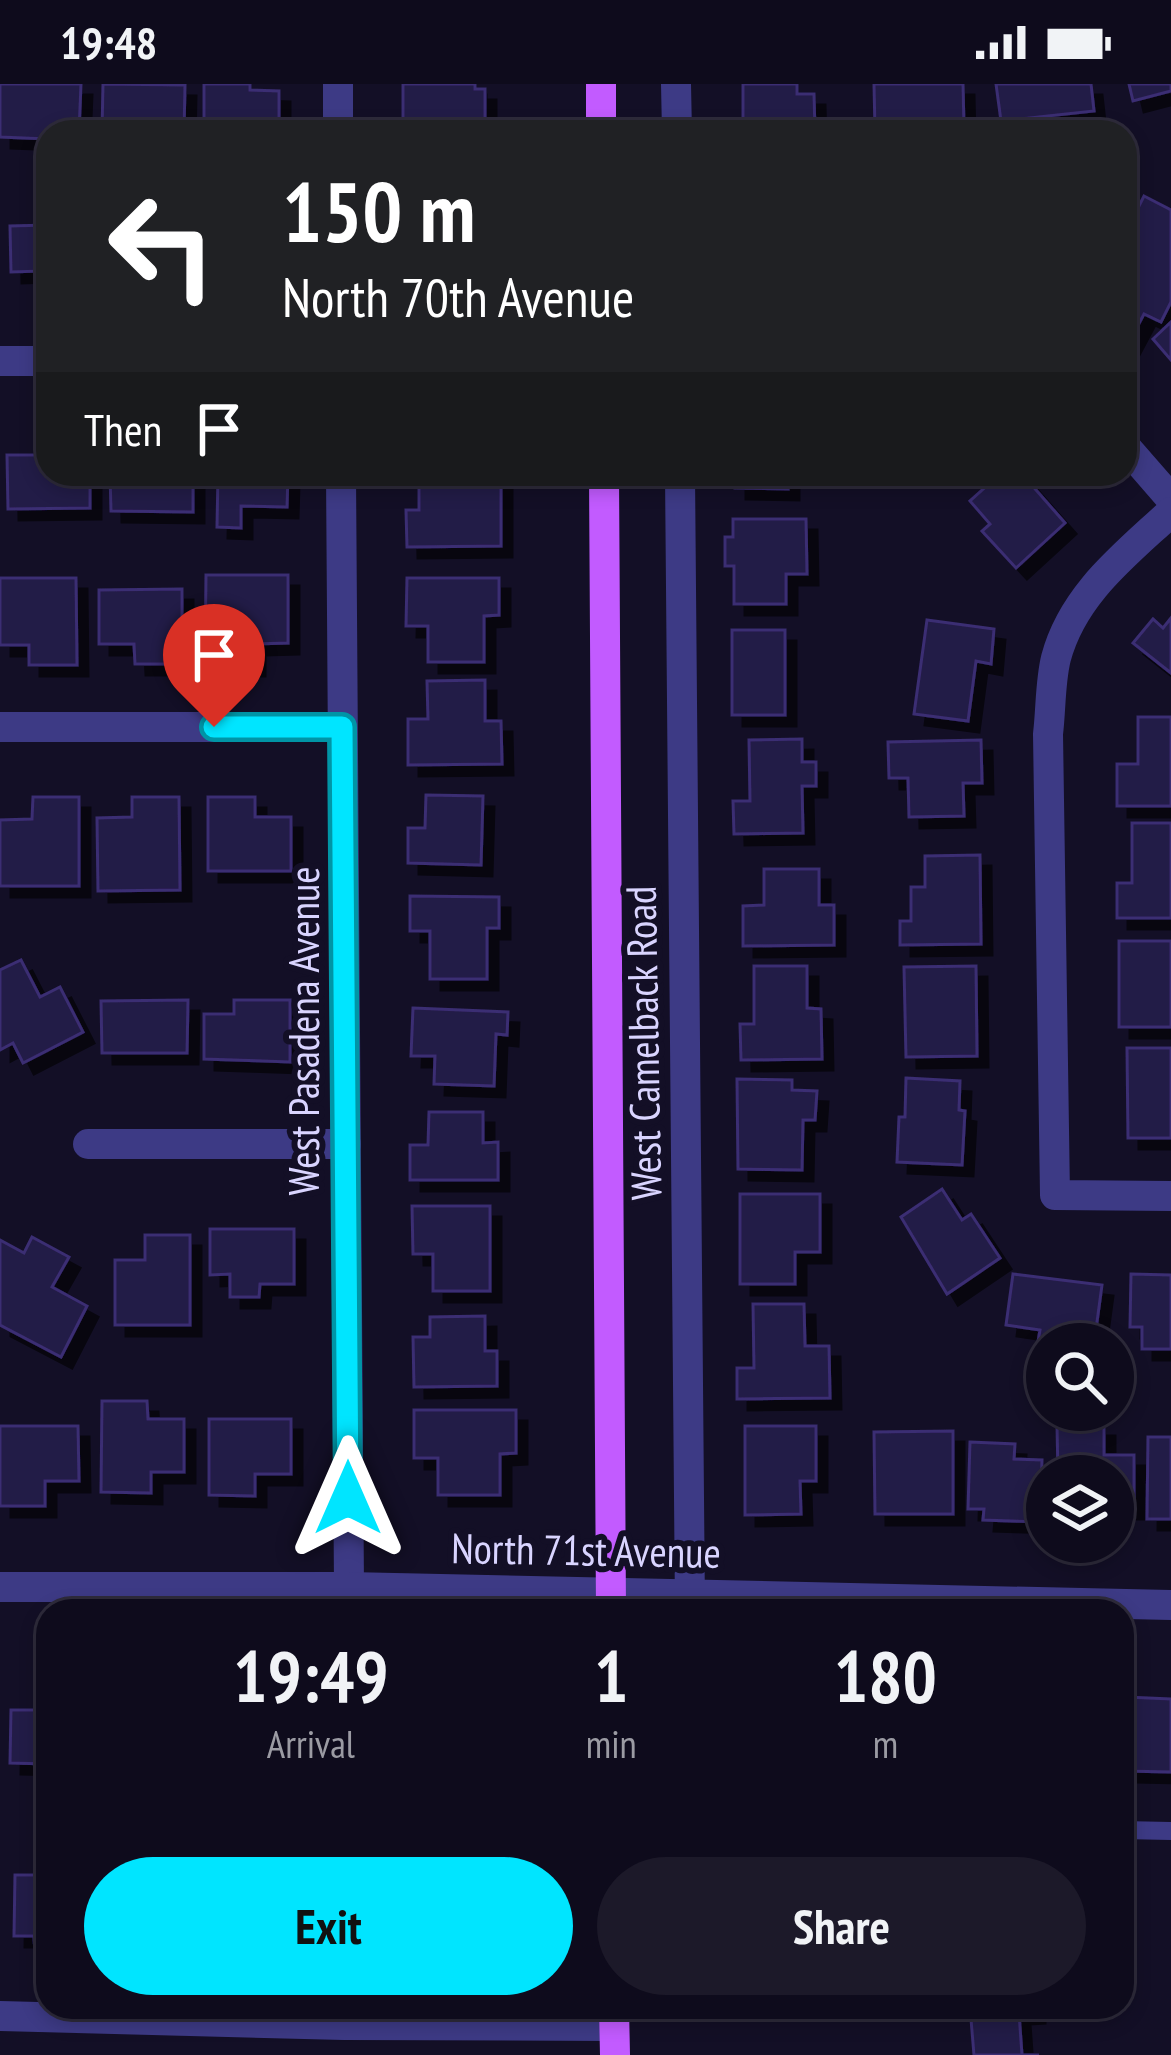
<!DOCTYPE html>
<style>
:root{--surface:#0e0b1c;--page:#1c1929;--text:#f1f3f6;--muted:#9b9ba3;--line:#2e2b3b;--accent:#00e5ff}
body{margin:0;font-family:"PT Sans Narrow",sans-serif;background:var(--page);color:var(--text);height:100vh;display:flex;flex-direction:column;font-size:45px;white-space:nowrap}
*{box-sizing:border-box;margin:0}
p{font-size:39px;color:var(--muted)}
.icon{flex:none;width:66px;height:66px;fill:none;stroke:currentColor;stroke-width:2;stroke-linecap:round;stroke-linejoin:round}
.map{position:relative;flex:1;overflow:hidden}
.drawer{position:absolute;left:36px;top:1515px;width:1098px;height:420px;display:flex;flex-direction:column;background:var(--surface);border-radius:36px;box-shadow:0 6px 18px #0003,0 0 0 3px var(--line)}
.drawer>*{flex:none}
.top-card{position:absolute;left:36px;top:36px;width:1101px;height:366px;border-radius:36px;box-shadow:0 6px 18px #0003,0 0 0 3px var(--line);background:#202124;color:#fff;overflow:hidden}
.controls{position:absolute;left:1026px;top:1239px;display:grid;gap:24px}
.controls a{display:grid;place-items:center;width:108px;height:108px;border-radius:50%;background:var(--surface);box-shadow:0 6px 18px #0003,0 0 0 3px var(--line);font-size:60px}
.pin{position:absolute;display:grid;place-items:center;width:102px;height:102px;color:#fff;margin:-123px -51px;border-radius:50% 50% 50% 0;rotate:-45deg;box-shadow:0 0 12px #0007}
.pin .icon{rotate:45deg}
.me{position:absolute;width:132px;margin:-66px;rotate:0deg;stroke-linejoin:round;filter:drop-shadow(0 0 9px #0008)}
.turn{display:flex;align-items:center;gap:42px;height:252px;padding:0 48px;font-size:54px}
.turn .icon{width:156px;height:156px;stroke-width:2.5}
.turn b{display:block;font-size:84px;line-height:102px}
.then{display:flex;align-items:center;height:114px;padding:0 48px;background:#0003;gap:24px;font-size:45px}
.eta{display:flex;justify-content:space-evenly;align-items:center;height:204px;text-align:center}
.eta b{font-size:72px;font-weight:700;line-height:84px}
.cta{display:flex;gap:24px;margin-top:auto;padding:24px 48px}
.cta a{flex:1;height:138px;border-radius:72px;background:var(--accent);color:#111;font-size:48px;font-weight:700;line-height:138px;text-align:center}
.cta a+a{background:var(--page);color:var(--text)}
.status{display:flex;justify-content:space-between;align-items:center;height:84px;padding:0 60px;background:var(--surface);direction:ltr}
.status svg{height:33px;fill:currentColor}
.map>svg:first-child{display:block}
.building{fill:#241b47;stroke:#3b2d73;stroke-width:3;filter:url(#shadow)}
.lines{fill:none;stroke-linecap:round;stroke-linejoin:round}
.service{stroke:#3d3a85;stroke-width:18}
.minor{stroke:#3d3a85;stroke-width:30}
.primary{stroke:#c25bff;stroke-width:30}
.route-casing{stroke:#0095a6;stroke-width:30}
.route{stroke:#00e5ff;stroke-width:21}
.labels{text-anchor:middle;dominant-baseline:central;stroke-width:12;stroke-linejoin:round;paint-order:stroke}
.street-label{font-size:42px;fill:#d9d4ff;stroke:#130f26}
</style>
<div class="status"><b>19:48</b><svg viewBox="0 0 49 12"><path d="M0 12V9h3v3zM5 12V6h3v6zM10 12V3h3v9zM15 12V0h3v12zM26 1h20v11H26zM47 4h2v5h-2z"/></svg></div>
<div class="map">
<svg width="1171" height="1971" viewBox="0 0 1171 1971">
<defs>
<filter id="shadow"><feDropShadow dx="11" dy="11" stdDeviation="0" flood-color="#0009"/></filter>
</defs>
<rect width="100%" height="100%" fill="#130f26"/>
<g class="building">
<polygon points="0,0 81,0 79,48 48,48 48,55 0,53"/>
<polygon points="103,0 185,1 184,48 102,48"/>
<polygon points="204,0 250,0 250,6 279,7 279,48 204,48"/>
<polygon points="403,0 475,0 475,5 485,5 485,44 403,44"/>
<polygon points="743,0 797,0 797,10 814,10 815,48 732,48 732,35 743,35"/>
<polygon points="874,0 963,0 964,44 875,46"/>
<polygon points="996,0 1091,0 1094,27 1001,37"/>
<polygon points="1129,0 1171,0 1171,7 1133,17"/>
<polygon points="1144,112 1171,126 1171,218 1161,238 1144,230 1127,262 1125,132 1132,136"/>
<polygon points="48,141 48,212 41,212 41,187 11,188 10,142"/>
<polygon points="1171,238 1171,276 1153,255"/>
<polygon points="44,351 48,351 48,390 90,390 90,424 8,425 7,371 44,371"/>
<polygon points="110,390 193,390 193,428 111,427"/>
<polygon points="218,390 288,390 287,423 241,422 241,444 217,443"/>
<polygon points="735,390 788,390 788,405 735,404"/>
<polygon points="1000,390 1022,390 1065,439 1016,484 982,447 990,440 970,417"/>
<polygon points="501,392 501,462 407,463 406,426 419,426 419,393"/>
<polygon points="733,435 806,435 807,490 786,490 786,520 734,520 734,482 725,482 725,453 733,453"/>
<polygon points="206,491 288,491 288,559 254,560 254,581 205,581"/>
<polygon points="0,494 76,494 77,581 29,581 29,561 0,561"/>
<polygon points="407,494 499,494 499,531 484,532 484,578 428,578 428,542 406,542"/>
<polygon points="182,505 182,580 135,580 134,560 99,560 99,506"/>
<polygon points="1171,534 1171,589 1133,559 1153,535 1163,544"/>
<polygon points="927,536 994,545 991,580 976,577 968,637 914,630"/>
<rect x="732" y="546" width="53" height="85"/>
<polygon points="485,596 485,637 501,637 502,680 408,681 408,635 428,635 427,597"/>
<polygon points="1138,633 1171,633 1171,722 1117,722 1117,680 1138,680"/>
<polygon points="802,655 802,678 816,678 816,702 802,702 803,749 734,750 733,717 750,717 749,656"/>
<polygon points="981,656 982,699 963,699 964,732 909,733 908,694 889,694 888,658"/>
<polygon points="426,711 483,712 481,781 408,779 408,744 425,744"/>
<polygon points="33,713 79,713 79,802 0,802 0,736 32,735"/>
<polygon points="132,713 179,713 180,806 98,807 97,734 132,733"/>
<polygon points="208,713 255,713 255,733 291,733 291,787 208,787"/>
<polygon points="1132,739 1171,739 1171,834 1117,834 1117,799 1132,799"/>
<polygon points="980,771 981,860 900,861 900,837 911,837 911,803 925,803 925,772"/>
<polygon points="764,785 819,785 819,821 834,821 834,861 743,862 743,822 764,821"/>
<polygon points="410,812 499,813 499,844 487,844 487,895 430,895 430,847 410,847"/>
<rect x="1119" y="857" width="52" height="86"/>
<polygon points="21,876 40,913 60,903 83,948 23,979 13,959 0,966 0,886"/>
<polygon points="754,882 807,882 807,924 821,925 822,975 741,976 740,940 754,940"/>
<polygon points="976,882 977,972 906,973 904,883"/>
<polygon points="188,916 187,969 102,969 101,917"/>
<polygon points="234,916 290,916 290,978 204,975 204,930 234,930"/>
<polygon points="413,924 508,928 507,951 496,950 494,1002 434,1000 435,972 411,972"/>
<polygon points="1127,964 1171,964 1171,1054 1128,1054"/>
<polygon points="906,994 960,997 959,1026 965,1027 962,1081 897,1078 899,1033 905,1033"/>
<polygon points="737,995 792,996 792,1006 817,1007 815,1036 803,1036 802,1086 738,1085"/>
<polygon points="429,1028 483,1028 483,1059 498,1058 498,1096 410,1096 410,1061 428,1061"/>
<polygon points="942,1105 962,1136 971,1130 1000,1174 947,1210 901,1133"/>
<polygon points="740,1110 820,1110 820,1168 795,1168 795,1200 740,1200"/>
<polygon points="412,1122 490,1122 490,1207 433,1207 433,1170 413,1170"/>
<polygon points="210,1145 294,1145 294,1200 260,1200 259,1213 230,1213 230,1190 210,1191"/>
<polygon points="145,1151 190,1151 190,1241 115,1241 115,1176 145,1176"/>
<polygon points="32,1153 69,1173 52,1203 87,1222 61,1273 0,1241 0,1156 24,1169"/>
<polygon points="1013,1190 1102,1201 1094,1260 1047,1260 1047,1266 1037,1264 1040,1246 1006,1241"/>
<polygon points="1131,1190 1171,1191 1171,1265 1142,1265 1142,1243 1130,1243"/>
<polygon points="753,1220 804,1220 805,1262 829,1262 830,1314 737,1315 737,1284 754,1284"/>
<polygon points="485,1232 485,1267 497,1267 497,1302 414,1303 413,1253 430,1253 430,1233"/>
<polygon points="102,1317 147,1317 148,1335 184,1335 184,1388 151,1388 151,1409 101,1408"/>
<polygon points="414,1326 516,1326 516,1369 500,1370 500,1411 438,1411 438,1374 414,1374"/>
<polygon points="209,1335 291,1335 291,1390 255,1390 255,1412 209,1411"/>
<polygon points="1057,1341 1104,1341 1104,1371 1134,1371 1134,1424 1113,1424 1113,1392 1058,1392"/>
<polygon points="0,1342 78,1342 79,1397 45,1397 45,1422 0,1422"/>
<polygon points="745,1342 816,1342 816,1397 800,1397 801,1430 745,1431"/>
<polygon points="953,1347 953,1430 875,1430 874,1348"/>
<polygon points="1148,1353 1171,1353 1171,1435 1147,1435"/>
<polygon points="970,1358 1015,1360 1014,1375 1042,1376 1040,1438 983,1436 984,1425 968,1425"/>
<polygon points="47,1602 48,1680 10,1679 11,1626 46,1626"/>
<polygon points="1126,1613 1171,1615 1171,1688 1124,1687"/>
<polygon points="15,1791 48,1791 48,1871 35,1870 34,1852 14,1852"/>
<polygon points="970,1923 1034,1923 1034,1928 1019,1929 1022,1971 1039,1971 974,1971"/>
</g>
<g class="lines">
<polyline class="service" points="1122,1746 1171,1747"/>
<g class="minor">
<polyline points="338,0 338,48"/>
<polyline points="676,0 677,48"/>
<polyline points="0,277 48,277"/>
<polyline points="1125,362 1171,415"/>
<polyline points="341,390 349,1503"/>
<polyline points="680,390 690,1527"/>
<path d="M1171 428C1125 471 1073 510 1056 574 1050 598 1051 626 1048 650L1055 1111 1171 1112"/>
<polyline points="0,643 342,643"/>
<polyline points="88,1060 346,1060"/>
<polyline points="0,1503 349,1503 1171,1521"/>
<polyline points="0,1932 344,1941 614,1942"/>
</g>
<g class="primary">
<polyline points="601,0 601,48"/>
<polyline points="604,390 611,1527"/>
<polyline points="614,1923 615,1971"/>
</g>
</g>
<g class="lines">
<g class="route-casing">
<polyline id="route" points="214,643 342,643 348,1414"/>
</g>
<use href="#route" class="route"/>
</g>
<g class="labels">
<g class="street-label">
<text transform="translate(303 947) rotate(-90)">West Pasadena Avenue</text>
<text transform="translate(643 959) rotate(-91)">West Camelback Road</text>
<text transform="translate(586 1466) rotate(1)">North 71st Avenue</text>
</g>
</g>
</svg>
<div class="controls">
<a><svg class="icon" aria-label="search" viewBox="0 0 24 24"><circle cx="10" cy="10" r="6"/><path d="M15 15l6 6"/></svg></a>
<a><svg class="icon" aria-label="layers" viewBox="0 0 24 24"><path d="M12 4l9 5-9 5-9-5zM3 14l9 5 9-5"/></svg></a>
</div>
<div class="pin" style="left:214px;top:643px;background:#d93025"><svg class="icon" aria-label="arrive" viewBox="0 0 24 24"><path d="M6 21V4h12l-3 4 3 4H6"/></svg></div>
<svg class="me" style="left:348px;top:1414px" viewBox="-20 -20 40 40"><path d="M0-17L14 15 0 8-14 15z" fill="#00e5ff" stroke="#fff" stroke-width="4"/></svg>
<div class="top-card">
<div class="turn"><svg class="icon" aria-label="left" viewBox="0 0 24 24"><path d="M17 20v-9H6M10 6l-5 5 5 5"/></svg><div><b>150 m</b>North 70th Avenue</div></div>
<div class="then">Then<svg class="icon" aria-label="arrive" viewBox="0 0 24 24"><path d="M6 21V4h12l-3 4 3 4H6"/></svg></div>
</div>
<section class="drawer">
<div class="eta">
<div><b>19:49</b><p>Arrival</p></div>
<div><b>1</b><p>min</p></div>
<div><b>180</b><p>m</p></div>
</div>
<div class="cta"><a>Exit</a><a>Share</a></div>
</section>
</div>
